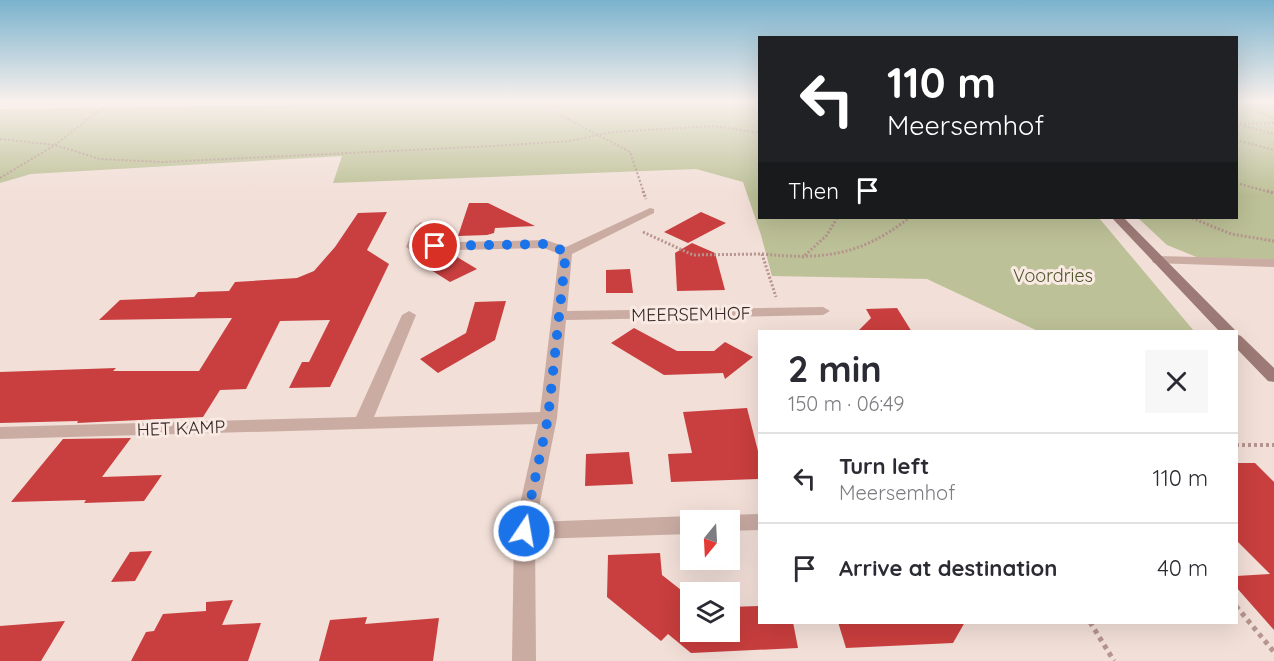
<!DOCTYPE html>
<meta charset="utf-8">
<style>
:root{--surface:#fff;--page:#f7f7f7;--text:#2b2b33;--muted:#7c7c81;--line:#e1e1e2}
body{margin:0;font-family:Quicksand,sans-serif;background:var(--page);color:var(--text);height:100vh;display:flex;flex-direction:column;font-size:22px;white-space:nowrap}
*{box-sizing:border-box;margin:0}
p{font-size:20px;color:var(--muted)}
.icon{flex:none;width:33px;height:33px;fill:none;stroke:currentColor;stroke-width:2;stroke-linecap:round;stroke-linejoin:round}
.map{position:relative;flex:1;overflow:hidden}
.sheet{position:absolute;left:758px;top:330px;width:480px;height:294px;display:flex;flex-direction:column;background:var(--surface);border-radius:0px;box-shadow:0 6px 24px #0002}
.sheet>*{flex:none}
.hud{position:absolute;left:758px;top:36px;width:480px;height:183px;border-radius:0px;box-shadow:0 6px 24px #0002;background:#202124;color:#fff;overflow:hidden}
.needle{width:39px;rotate:198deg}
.buttons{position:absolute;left:680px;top:510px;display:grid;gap:12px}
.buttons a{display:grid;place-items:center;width:60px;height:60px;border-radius:0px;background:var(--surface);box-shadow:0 6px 24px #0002;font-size:30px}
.pin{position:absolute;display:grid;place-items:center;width:51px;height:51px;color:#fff;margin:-26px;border:3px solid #fff;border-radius:50%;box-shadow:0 2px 6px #0007}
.me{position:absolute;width:66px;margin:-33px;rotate:12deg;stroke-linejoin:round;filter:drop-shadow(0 0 4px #0008)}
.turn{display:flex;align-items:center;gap:21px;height:126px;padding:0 30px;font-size:27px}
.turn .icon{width:78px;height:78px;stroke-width:2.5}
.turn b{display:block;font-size:42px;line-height:51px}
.then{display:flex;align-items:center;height:57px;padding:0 30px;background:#0003;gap:12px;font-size:22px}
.round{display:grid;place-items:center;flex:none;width:63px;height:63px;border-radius:0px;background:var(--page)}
.summary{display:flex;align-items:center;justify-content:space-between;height:102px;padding:0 30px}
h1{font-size:36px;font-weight:700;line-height:45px}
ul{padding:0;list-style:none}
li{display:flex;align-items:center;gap:18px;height:90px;padding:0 30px;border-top:2px solid var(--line)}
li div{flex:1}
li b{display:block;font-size:22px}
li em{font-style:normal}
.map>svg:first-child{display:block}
.green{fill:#bdc197}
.building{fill:#c93e3e}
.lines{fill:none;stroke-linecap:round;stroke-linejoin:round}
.path-far3{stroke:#b5958e;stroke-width:2;stroke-dasharray:2 2;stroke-linecap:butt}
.path-far2{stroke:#b5958e;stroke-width:3;stroke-dasharray:2 2;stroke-linecap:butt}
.path-far1{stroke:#b5958e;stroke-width:4;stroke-dasharray:3 3;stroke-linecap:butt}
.path{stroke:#b5958e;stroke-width:5;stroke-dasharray:4.5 4.5;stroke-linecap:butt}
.street{fill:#caaca3;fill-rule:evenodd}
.secondary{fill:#9d7a75;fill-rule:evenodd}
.route{stroke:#1a73e8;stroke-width:10;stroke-dasharray:0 18}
.labels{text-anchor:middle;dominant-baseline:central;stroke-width:6;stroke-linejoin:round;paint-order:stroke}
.park-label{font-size:18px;fill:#4e5329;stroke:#f9eae4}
.street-label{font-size:18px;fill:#352726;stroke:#f9eae4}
</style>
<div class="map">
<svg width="1274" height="661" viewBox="0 0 1274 661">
<rect width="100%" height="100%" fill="#f2dfd8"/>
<g class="green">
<polygon points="460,102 759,102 759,218 1099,218 1194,331 1038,331 927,279 772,276 761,235 743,182 696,169 333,183 342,156 31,174 0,183 0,109"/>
<polygon points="1236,102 1274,102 1274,259 1199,258 1167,245 1138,218 1236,218"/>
</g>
<g class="building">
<polygon points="469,203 488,203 535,226 495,228 494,233 487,235 458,236"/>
<polygon points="387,212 367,250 389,264 330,387 289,388 302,362 309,362 330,320 280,321 246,389 220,390 203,417 77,423 78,421 0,423 0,372 116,368 113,371 199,371 232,318 99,320 120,300 194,297 198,292 229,291 235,282 297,278 314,271 335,247 358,213"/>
<polygon points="701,212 726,223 688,243 664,232"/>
<polygon points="692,243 715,253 725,290 677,291 675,253"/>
<polygon points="457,257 477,269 450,282 431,270"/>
<polygon points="630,269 633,293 606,293 606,270"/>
<polygon points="506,301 495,340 438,373 420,359 466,333 475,302"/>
<polygon points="897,308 912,332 857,332 871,318 866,309"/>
<polygon points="634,328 677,351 714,351 725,342 753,357 725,379 723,373 664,375 611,343"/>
<polygon points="747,408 759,455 759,479 671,482 668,454 692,453 683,412"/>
<polygon points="131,438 102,477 162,475 144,501 84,503 86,500 11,502 63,439"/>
<polygon points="629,452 633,484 585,486 586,454"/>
<polygon points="1236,463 1255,463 1274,482 1274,630 1236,587 1236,576 1270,574 1236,540"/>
<polygon points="152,551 135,581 111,582 130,552"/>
<polygon points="660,553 662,575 690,597 690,632 729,632 729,607 759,606 759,622 793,622 798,648 691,653 668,634 661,641 607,597 608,555"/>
<polygon points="233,600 222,625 261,623 248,661 131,661 146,632 154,631 163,614 206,611 206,602"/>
<polygon points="367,617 365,624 439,618 433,661 319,661 330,620"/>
<polygon points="65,621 41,661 0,661 0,626"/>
<polygon points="838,622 965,622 953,643 846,648"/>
</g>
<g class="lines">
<g class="path-far3">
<polyline points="536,102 630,152 644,193"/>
<polyline points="1236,103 1274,118"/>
<polyline points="1245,105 1274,104"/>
<polyline points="1236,124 1274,123"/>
<polyline points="1244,126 1274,134"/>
<polyline points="0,139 55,145 100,159 163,162 494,146 569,141 613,132 714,126 759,133"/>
<polyline points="1236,140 1274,150"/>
<polyline points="0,178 55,145 110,102"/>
<polyline points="1236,183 1273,193"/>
</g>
<g class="path-far2">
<polyline points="643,191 646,199"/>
<polyline points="1267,191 1274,193"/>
<polyline points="1192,218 1231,234 1274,241"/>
<polyline points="643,232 693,255 762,254 776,297"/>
<path d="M762 254C823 260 860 256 909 218"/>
<polyline points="802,258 827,235 837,218"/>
</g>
<polyline class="path-far1" points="1236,445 1274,445"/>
<g class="path">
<polyline points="1236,606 1274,652"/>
<polyline points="1090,622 1114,661"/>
</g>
<g class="street">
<polygon points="650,208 654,209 654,213 572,254 567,311 823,307 830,311 823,315 566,320 557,418 536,522 690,516 698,520 690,520 690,534 535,539 536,661 512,661 514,531 538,424 0,439 0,427 356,417 402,315 409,311 416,315 374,417 540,412 559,254 544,248 412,251 406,247 415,226 421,222 427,226 420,243 546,240 566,247"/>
<polygon points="1158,256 1274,259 1274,267 1153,263 1152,260 1153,257"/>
<polygon points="759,514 759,530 729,531 729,520 720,520 722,517 729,515"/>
</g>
<g class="secondary">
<polygon points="1112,218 1124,218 1234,329 1237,332 1236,333 1220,332"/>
<polygon points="1236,334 1241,336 1274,368 1274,382 1268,381 1236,348"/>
</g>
</g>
<linearGradient id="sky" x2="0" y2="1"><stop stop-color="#7ab2cd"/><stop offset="0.52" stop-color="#f9f1ed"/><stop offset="1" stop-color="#f9f1ed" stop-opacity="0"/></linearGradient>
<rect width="1274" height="195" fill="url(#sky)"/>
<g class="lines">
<polyline class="route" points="435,246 546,244 566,252 548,418 524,531"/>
</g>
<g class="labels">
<g class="park-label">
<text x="1053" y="275">Voordries</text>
</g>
<g class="street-label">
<text transform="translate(691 314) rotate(-1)">MEERSEMHOF</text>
<text transform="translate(181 428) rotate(-2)">HET KAMP</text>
</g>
</g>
</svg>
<div class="buttons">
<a><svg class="needle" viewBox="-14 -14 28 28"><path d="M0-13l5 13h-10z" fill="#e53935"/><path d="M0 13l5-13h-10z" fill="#7c7c81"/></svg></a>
<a><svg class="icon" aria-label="layers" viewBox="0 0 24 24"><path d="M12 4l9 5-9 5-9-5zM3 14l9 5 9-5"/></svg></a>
</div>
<div class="pin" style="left:435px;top:246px;background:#d93025"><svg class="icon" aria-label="arrive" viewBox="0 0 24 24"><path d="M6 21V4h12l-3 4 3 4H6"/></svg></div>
<svg class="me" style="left:524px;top:531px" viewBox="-20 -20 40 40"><circle r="17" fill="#1a73e8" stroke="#fff" stroke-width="3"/><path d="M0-11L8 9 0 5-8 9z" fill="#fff"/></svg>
<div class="hud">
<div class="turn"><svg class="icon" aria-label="left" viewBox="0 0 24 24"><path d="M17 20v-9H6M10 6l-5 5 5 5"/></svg><div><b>110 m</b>Meersemhof</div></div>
<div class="then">Then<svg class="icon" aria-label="arrive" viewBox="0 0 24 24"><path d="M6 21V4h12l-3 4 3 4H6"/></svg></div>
</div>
<section class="sheet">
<div class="summary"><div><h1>2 min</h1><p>150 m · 06:49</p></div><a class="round"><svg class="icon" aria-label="close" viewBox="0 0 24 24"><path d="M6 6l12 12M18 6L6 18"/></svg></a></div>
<ul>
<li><svg class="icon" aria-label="left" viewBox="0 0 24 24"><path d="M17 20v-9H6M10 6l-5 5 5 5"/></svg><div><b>Turn left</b><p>Meersemhof</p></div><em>110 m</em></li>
<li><svg class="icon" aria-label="arrive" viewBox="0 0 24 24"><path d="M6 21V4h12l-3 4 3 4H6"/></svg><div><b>Arrive at destination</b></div><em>40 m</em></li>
</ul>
</section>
</div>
